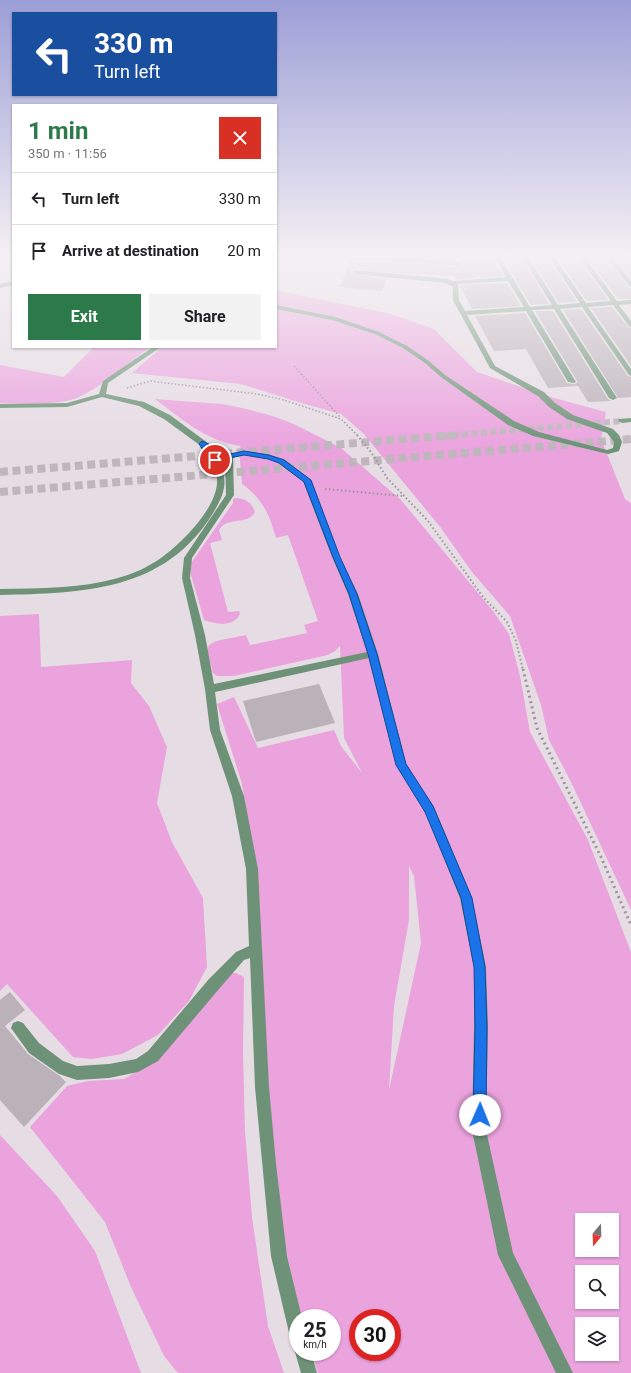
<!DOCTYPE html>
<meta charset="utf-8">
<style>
:root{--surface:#fff;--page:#f2f2f2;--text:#202124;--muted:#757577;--line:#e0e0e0;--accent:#2c7a4a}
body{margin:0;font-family:Roboto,sans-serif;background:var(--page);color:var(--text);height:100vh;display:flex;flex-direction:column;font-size:15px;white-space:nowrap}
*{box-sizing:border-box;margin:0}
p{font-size:13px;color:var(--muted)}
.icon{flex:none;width:22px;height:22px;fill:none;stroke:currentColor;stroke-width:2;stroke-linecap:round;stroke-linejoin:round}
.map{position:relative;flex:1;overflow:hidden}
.panel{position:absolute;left:12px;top:104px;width:265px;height:244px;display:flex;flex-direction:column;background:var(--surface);border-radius:0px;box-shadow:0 1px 3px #0004}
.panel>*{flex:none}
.hud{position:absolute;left:12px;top:12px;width:265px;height:84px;border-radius:0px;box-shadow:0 1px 3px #0004;background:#1a4fa0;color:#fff;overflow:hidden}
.needle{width:26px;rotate:199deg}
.tools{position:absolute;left:575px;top:1213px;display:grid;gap:8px}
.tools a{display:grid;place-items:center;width:44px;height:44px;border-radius:0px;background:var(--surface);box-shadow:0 1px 3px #0004;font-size:20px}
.speed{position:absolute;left:289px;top:1309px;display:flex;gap:8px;font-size:20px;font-weight:700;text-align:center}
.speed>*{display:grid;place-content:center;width:52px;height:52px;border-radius:50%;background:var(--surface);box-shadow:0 1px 3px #0004;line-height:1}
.speed small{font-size:10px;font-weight:400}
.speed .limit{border:6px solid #d22;background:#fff;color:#111}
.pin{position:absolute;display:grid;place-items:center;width:34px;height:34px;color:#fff;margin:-17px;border:2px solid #fff;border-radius:50%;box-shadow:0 1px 4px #0007}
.me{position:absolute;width:44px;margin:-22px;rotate:1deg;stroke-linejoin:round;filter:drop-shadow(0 0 3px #0008)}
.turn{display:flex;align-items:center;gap:14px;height:84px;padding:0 16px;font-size:18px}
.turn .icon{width:52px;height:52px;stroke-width:2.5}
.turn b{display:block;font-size:28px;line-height:34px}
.round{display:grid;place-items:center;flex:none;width:42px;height:42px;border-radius:0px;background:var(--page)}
.overview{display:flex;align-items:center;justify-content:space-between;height:68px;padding:0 16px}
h1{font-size:24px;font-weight:700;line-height:30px;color:var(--accent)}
.cta{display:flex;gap:8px;margin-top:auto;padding:8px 16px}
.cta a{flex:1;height:46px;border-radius:0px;background:var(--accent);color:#fff;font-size:16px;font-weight:700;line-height:46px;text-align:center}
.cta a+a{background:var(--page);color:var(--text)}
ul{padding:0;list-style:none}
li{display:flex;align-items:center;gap:12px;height:52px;padding:0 16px;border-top:1px solid var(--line)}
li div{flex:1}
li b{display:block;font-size:15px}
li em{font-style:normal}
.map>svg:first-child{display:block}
.green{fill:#eba3de;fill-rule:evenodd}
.building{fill:#bbb2b9}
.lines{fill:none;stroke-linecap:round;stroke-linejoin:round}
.minor-tunnel-far1{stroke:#beb6bc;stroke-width:6;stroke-dasharray:6 3.5;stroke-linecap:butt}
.minor-tunnel{stroke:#beb6bc;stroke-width:8;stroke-dasharray:8 4.5;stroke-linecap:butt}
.path-far2{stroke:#9c959a;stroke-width:1.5;stroke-dasharray:1.5 2;stroke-linecap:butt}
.path-far1{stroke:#9c959a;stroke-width:2;stroke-dasharray:1.5 2.5;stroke-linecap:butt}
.path{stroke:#9c959a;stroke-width:3;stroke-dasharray:2 3.5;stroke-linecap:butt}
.minor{fill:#6d9277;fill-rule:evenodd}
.route{fill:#1a73e8;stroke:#114b97}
</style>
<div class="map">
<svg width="631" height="1373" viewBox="0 0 631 1373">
<rect width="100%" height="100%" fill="#e6dde4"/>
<g class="green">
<polygon points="276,290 391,314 434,329 477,372 554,398 606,412 601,439 625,499 631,503 631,910 570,780 549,740 541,705 510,616 472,572 441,528 363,433 341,414 298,402 241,384 132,373 162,347 276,347"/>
<path d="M94 347H150C128 363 100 389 74 399 56 405 20 404 0 403V365L64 377Z"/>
<path d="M155 399 222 404 247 409 276 417 296 425 341 448 401 500 493 611 509 634 520 676 530 732 588 840 631 952V1373H318L311 1352H332V1318H301L279 1219 272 1151 258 888 242 784 217 704 234 697 258 748 334 730 341 746 362 773 344 738 340 646 335 651 328 655 234 676H217L213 673 207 650 209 645 216 641 246 635 250 645 307 633 304 625 318 621 288 535 276 538C269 514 263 499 242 484L239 449 241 446C206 441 183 420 155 399ZM409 866 414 876 421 943 389 1090 394 1006 409 920ZM582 1220H612V1250H582ZM582 1272H612V1302H582ZM358 1318H392V1352H358ZM582 1324H612V1354H582Z"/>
<path d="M235 498C244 498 252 502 255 512 247 526 227 516 219 530L222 540 210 543 228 612 239 611 240 614C233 628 216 624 204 620L191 575V563L233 503V499Z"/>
<polygon points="39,614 41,667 132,660 131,683 149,706 167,747 157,803 172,842 203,898 207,967 189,1001 158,1035 122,1054 92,1059 73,1057 7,984 0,991 0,616"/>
<polygon points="229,973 236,973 244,977 243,1053 245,1131 252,1217 268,1326 284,1373 178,1373 164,1356 131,1287 105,1222 30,1127 67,1086 88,1081 124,1079 160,1058"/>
<polygon points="0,1135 57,1196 95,1251 141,1373 0,1373"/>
</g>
<g class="building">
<polygon points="404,255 455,255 452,260"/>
<polygon points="501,255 520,255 549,304 531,305"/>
<polygon points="529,255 546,255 577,302 559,303"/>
<polygon points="555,255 576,255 608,300 587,301"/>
<polygon points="585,255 604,255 628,287 631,288 631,299 618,299"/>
<polygon points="613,255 631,255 631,279"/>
<polygon points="493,259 503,276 457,279 455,276 414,274 355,269 351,272 355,275 386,279 382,291 340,287 350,261 412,262 458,267 462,264 458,260"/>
<polygon points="507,283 521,306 472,309 460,285"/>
<polygon points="612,307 628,327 631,328 631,366 591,308"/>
<polygon points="581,309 628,376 631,377 631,397 618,398 563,310"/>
<polygon points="535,311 553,311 608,399 611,401 588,402 578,386 548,388 526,349 494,351 475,316 525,313 567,383 574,384 577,383 577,381"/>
<polygon points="319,684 335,723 256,742 243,701"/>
<polygon points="10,992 25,1010 5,1026 28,1054 60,1076 66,1082 24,1127 0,1100 0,1000"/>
</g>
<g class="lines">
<polyline class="minor-tunnel-far1" points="443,436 622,421"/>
<g class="minor-tunnel">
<polyline points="0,472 455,435"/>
<polyline points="0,492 631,439"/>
</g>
<g class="path-far2">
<polyline points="294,366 341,418"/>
<polyline points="127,388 150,381 257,394 284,400 341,419 358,436"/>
</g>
<g class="path-far1">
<polyline points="357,435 371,452 387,478 428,521 483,597 507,622 516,641 523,670"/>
<polyline points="325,489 403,496"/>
</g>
<polyline class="path" points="523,669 537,728 601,857 631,925"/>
<g class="minor">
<polygon points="276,255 412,257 458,262 461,264 458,266 412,261 276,258"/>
<path d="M493 255H499L530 307 552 305 521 255H527L558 305 580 303 547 255H553L586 303 611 301 577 255H583L617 301 631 300V304L619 305 631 321V327L629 326 613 305 588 307 631 369V376L629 375 582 307 560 309 617 398 613 400 609 398 554 309 532 310 576 382 574 383 568 382 526 311 467 315 495 366 544 392 555 403 573 415 613 429 619 435 622 442 619 451 608 454 533 436 508 425 441 377 425 363 403 348 375 334 332 320 276 309V305L335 317 379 332 407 346 429 361 445 375 514 421 539 432 607 450 613 448 614 442 607 433 567 419 549 407 538 396 490 368 453 300V287L446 283 355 274 352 272 355 270 448 279 453 281 506 277ZM508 281 524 307 465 311 459 300 458 284Z"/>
<polygon points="605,255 611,255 631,281 631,287 629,286"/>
<polygon points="13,281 13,285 0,288 0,284"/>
<path d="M153 347H161L108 383 106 394 144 402 170 415 212 446 230 454 244 451 269 455 284 459 311 480 340 557 358 594 378 654 406 764 434 807 472 898 486 967 488 1027 486 1130 513 1253 573 1373H556L498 1255 472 1130 474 1027V967L460 898 425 812 396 765 369 658 215 692 220 730 244 796 258 869 269 1087 276 1164 287 1256 302 1318H298V1345L292 1343 290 1337 271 1256 255 1087 250 958 244 960 219 989 158 1061 138 1072 109 1078 77 1080 59 1074 29 1053 11 1028 13 1023 18 1021 23 1023 39 1043 63 1061 77 1066 109 1064 136 1059 148 1051 209 979 236 952 249 946 246 869 232 796 210 730 205 689 195 635 182 578 184 558 226 495 225 457 212 452C229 474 228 489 213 513 165 592 82 593 0 595V589C39 588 80 589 118 578 133 574 148 567 161 558 182 543 219 506 217 479 216 466 207 457 200 447L201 446 164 419 139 406 102 397 67 407 0 408V404L67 403 99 394 103 381ZM244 455 268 459 278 463 303 481 332 557 348 594 367 652 214 684 205 635 190 578 192 558 234 495 233 458Z"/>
<polygon points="631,418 631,422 622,423 618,421 619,419"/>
<polygon points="297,1346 298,1352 311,1352 317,1373 301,1373 295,1352"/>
</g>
</g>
<linearGradient id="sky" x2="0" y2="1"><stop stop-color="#9c9ed7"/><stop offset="0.57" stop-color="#f4f0f3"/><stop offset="1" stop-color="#f4f0f3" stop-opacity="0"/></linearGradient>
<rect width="631" height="448" fill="url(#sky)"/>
<polygon class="route" points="202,441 230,454 244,451 269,455 284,460 311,480 340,557 357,594 377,654 406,764 433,806 472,898 485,967 487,1027 486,1115 484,1120 480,1122 475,1120 473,1115 475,1027 474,967 461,898 425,812 396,765 368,654 349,594 333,557 304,482 279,463 268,459 244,455 229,458 211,450 218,460 217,462 212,462 199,444"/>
</svg>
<div class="tools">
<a><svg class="needle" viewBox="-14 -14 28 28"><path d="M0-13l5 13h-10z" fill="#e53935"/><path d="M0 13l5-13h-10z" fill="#757577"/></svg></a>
<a><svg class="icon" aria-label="search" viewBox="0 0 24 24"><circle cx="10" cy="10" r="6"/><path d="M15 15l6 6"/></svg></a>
<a><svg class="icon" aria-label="layers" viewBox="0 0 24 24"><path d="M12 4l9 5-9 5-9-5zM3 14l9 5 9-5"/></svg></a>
</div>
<div class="speed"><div>25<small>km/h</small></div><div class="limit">30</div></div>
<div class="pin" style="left:215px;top:460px;background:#d93025"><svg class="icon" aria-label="arrive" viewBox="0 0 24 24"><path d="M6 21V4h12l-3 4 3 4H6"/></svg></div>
<svg class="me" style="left:480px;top:1115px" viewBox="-20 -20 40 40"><circle r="19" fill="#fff"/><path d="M0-13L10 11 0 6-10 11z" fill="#1a73e8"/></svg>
<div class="hud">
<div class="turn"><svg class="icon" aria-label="left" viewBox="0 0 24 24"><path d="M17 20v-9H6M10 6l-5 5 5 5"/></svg><div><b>330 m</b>Turn left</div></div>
</div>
<section class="panel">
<div class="overview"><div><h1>1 min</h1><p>350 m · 11:56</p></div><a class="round" style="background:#d93025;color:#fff"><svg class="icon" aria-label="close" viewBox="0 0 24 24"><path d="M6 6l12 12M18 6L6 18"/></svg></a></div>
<ul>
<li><svg class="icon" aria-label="left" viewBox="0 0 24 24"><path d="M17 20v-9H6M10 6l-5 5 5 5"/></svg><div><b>Turn left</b></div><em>330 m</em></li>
<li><svg class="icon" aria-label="arrive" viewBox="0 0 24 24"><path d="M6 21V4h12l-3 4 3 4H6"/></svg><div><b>Arrive at destination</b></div><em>20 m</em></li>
</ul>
<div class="cta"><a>Exit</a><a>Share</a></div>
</section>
</div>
